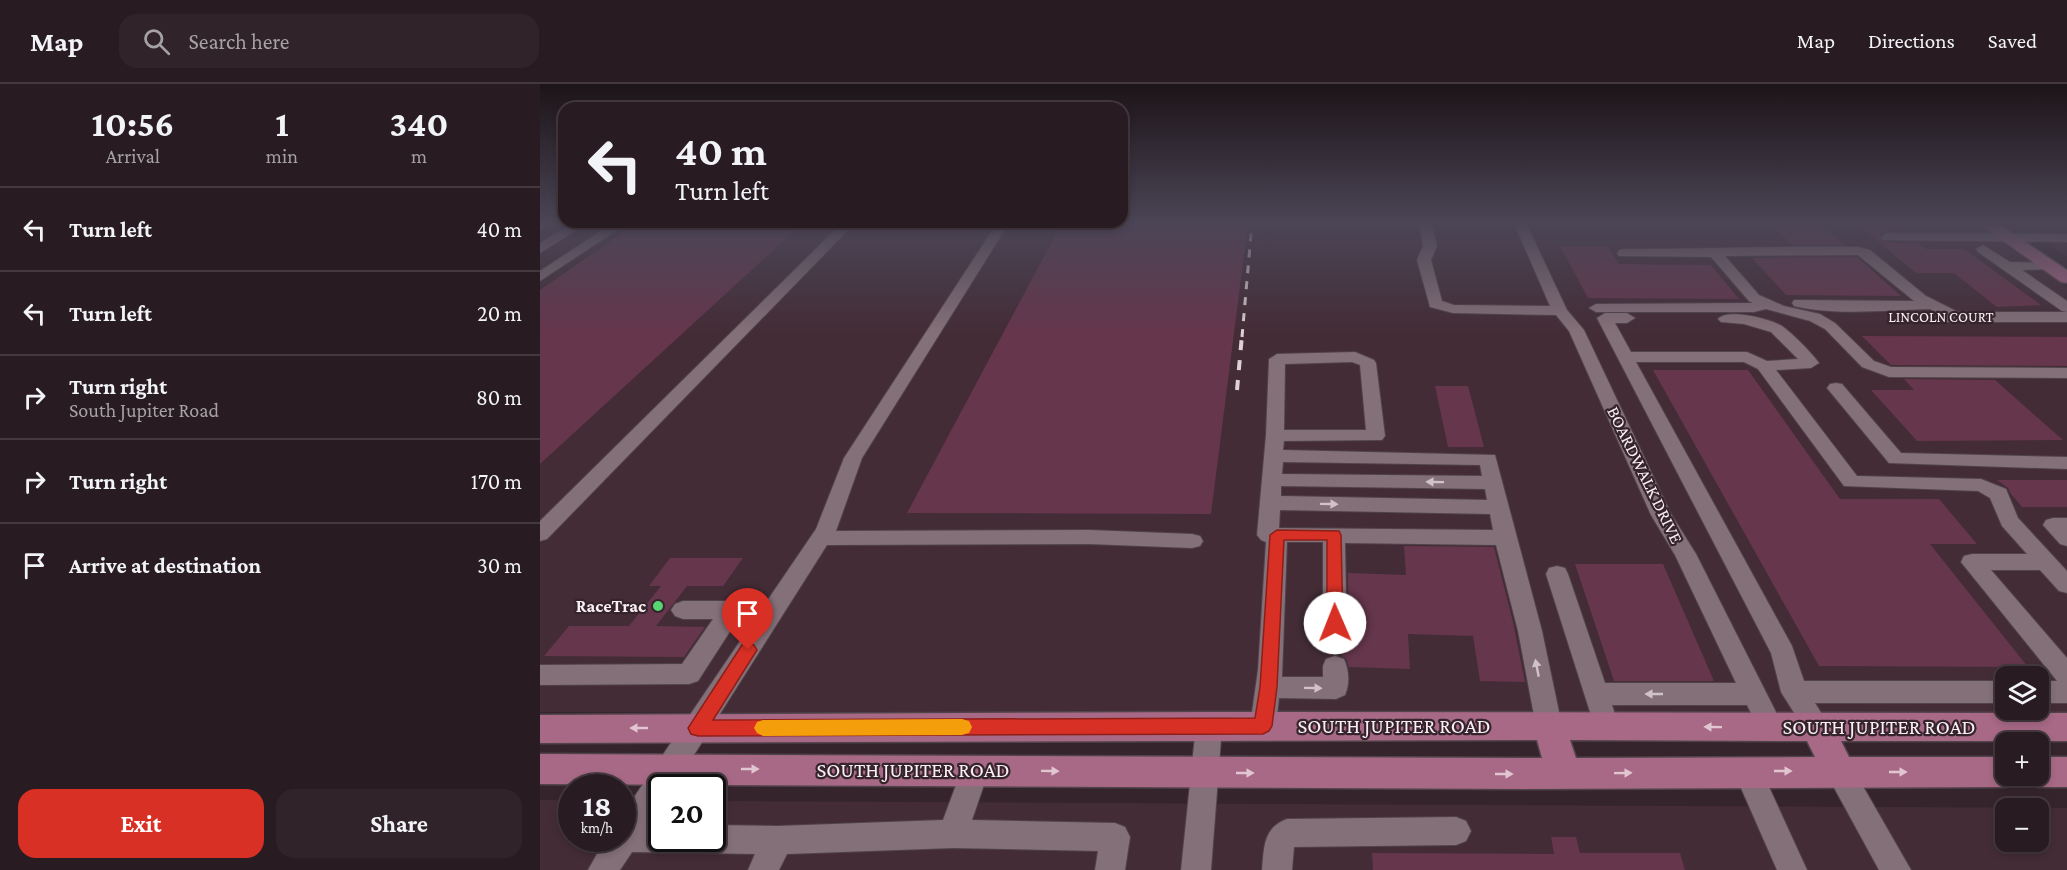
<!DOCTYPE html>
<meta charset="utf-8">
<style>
:root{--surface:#281b21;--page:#30242a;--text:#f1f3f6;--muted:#a5a1a5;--line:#44393f;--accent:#d93025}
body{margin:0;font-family:"Crimson Pro",serif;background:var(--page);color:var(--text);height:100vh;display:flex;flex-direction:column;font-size:22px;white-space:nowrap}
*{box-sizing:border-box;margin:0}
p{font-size:20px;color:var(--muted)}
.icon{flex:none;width:33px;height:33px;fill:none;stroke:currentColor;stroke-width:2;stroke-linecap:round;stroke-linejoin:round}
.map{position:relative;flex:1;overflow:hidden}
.sheet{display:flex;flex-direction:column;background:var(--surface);width:540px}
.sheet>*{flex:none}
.banner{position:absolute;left:18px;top:18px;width:570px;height:126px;border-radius:18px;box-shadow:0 3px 9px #0003,0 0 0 2px var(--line);background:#281b21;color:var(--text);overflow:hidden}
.buttons{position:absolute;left:1455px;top:582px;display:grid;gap:12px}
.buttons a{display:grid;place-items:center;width:54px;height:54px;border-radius:12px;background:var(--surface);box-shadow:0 3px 9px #0003,0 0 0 2px var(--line);font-size:30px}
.speed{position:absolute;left:18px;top:690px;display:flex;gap:12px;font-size:30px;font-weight:700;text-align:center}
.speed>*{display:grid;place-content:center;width:78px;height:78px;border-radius:50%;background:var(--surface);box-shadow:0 3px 9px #0003,0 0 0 2px var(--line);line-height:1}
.speed small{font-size:15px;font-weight:400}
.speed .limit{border:3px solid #111;border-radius:9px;background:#fff;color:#111}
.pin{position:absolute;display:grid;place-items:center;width:51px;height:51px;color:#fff;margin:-62px -26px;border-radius:50% 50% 50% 0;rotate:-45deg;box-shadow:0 0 6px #0007}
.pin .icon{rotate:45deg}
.me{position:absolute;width:66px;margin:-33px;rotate:359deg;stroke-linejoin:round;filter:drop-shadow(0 0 4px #0008)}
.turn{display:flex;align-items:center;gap:21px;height:126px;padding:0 18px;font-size:27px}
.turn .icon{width:78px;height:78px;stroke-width:2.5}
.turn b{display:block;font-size:42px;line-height:51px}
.eta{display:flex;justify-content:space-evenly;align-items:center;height:102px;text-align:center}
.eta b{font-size:36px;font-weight:700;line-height:42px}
.cta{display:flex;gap:12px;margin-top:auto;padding:12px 18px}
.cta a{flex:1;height:69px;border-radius:18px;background:var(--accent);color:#fff;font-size:24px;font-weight:700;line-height:69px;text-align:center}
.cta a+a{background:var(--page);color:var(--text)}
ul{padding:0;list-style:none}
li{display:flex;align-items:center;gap:18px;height:84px;padding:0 18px;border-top:2px solid var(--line)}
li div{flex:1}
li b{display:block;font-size:22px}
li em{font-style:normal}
header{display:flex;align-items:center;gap:36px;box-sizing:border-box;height:84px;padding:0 30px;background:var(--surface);border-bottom:2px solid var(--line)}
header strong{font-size:28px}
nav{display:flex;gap:33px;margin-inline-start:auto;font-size:21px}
.search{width:420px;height:54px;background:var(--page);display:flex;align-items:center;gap:15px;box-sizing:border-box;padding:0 21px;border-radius:18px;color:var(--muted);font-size:22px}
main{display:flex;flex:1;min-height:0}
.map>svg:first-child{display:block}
.built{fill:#432c36;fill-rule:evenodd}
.building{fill:#65364c}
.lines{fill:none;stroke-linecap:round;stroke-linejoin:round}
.minor-casing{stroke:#51434a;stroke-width:2}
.major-casing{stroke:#51434a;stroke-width:3}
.minor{fill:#847078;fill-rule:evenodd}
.major{fill:#a76986;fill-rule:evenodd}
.rail-far1{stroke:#ded1d6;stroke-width:3;stroke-dasharray:8 8;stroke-linecap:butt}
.rail{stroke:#ded1d6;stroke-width:4;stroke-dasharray:10 10;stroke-linecap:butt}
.oneway{fill:#d1c2c8}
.oneway2{fill:#e1c6d2}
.route{fill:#d93025;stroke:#8d1f18;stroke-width:1.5}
.slow{fill:#f59e0b}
.poi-dot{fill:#57d570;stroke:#35242c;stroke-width:2}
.labels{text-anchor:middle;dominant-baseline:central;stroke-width:4.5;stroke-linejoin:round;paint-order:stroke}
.far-street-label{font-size:15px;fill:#faeef3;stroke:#35242c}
.street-label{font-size:18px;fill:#faeef3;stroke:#35242c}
.poi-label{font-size:18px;font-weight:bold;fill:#faeef3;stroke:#35242c;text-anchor:end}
.near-street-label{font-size:21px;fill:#faeef3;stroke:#35242c}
</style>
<header>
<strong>Map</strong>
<div class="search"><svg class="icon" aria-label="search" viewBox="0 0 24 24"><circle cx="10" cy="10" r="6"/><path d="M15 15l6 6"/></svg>Search here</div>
<nav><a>Map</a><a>Directions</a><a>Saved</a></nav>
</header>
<main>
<section class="sheet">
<div class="eta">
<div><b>10:56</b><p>Arrival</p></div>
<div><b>1</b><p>min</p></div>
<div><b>340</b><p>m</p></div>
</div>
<ul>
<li><svg class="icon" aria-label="left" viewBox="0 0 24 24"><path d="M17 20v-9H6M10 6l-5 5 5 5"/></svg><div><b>Turn left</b></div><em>40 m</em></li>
<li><svg class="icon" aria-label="left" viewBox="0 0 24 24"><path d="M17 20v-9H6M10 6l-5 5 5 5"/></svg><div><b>Turn left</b></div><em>20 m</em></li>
<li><svg class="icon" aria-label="right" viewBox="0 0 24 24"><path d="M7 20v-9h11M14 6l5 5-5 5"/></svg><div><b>Turn right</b><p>South Jupiter Road</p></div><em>80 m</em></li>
<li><svg class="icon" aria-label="right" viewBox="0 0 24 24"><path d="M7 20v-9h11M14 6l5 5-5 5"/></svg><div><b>Turn right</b></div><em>170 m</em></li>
<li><svg class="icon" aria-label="arrive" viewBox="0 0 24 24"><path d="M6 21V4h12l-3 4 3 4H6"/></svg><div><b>Arrive at destination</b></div><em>30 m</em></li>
</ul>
<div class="cta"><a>Exit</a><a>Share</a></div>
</section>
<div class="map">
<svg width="1527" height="786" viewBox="0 0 1527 786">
<rect width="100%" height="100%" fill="#35242c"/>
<g class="built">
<path d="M0 139H1434L1527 203V630L1007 632 0 628ZM1466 592H1498V626H1466Z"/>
<polygon points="1476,139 1527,139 1527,172"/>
<path d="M0 716H31L32 754H82L83 716H121L122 754H172L173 717 1527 724V786H0ZM1466 724H1498V758H1466Z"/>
</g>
<g class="building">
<polygon points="97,139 263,139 0,380 0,206"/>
<polygon points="522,139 708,139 671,430 367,429"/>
<polygon points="1230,139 1280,139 1304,161 1252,161"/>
<polygon points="1316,139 1353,139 1363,147 1346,147 1339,152 1342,158 1378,159 1386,165 1424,165 1501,221 1457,223 1414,189 1376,189"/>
<polygon points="1020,162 1067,162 1079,180 1171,181 1199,215 1048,214"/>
<polygon points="1317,173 1361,212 1246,211 1212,174"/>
<polygon points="1322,252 1527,253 1527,282 1351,281"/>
<polygon points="1113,286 1208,286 1300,415 1399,415 1437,460 1390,460 1488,583 1279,582"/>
<polygon points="1364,295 1455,296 1523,356 1377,357 1331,306 1374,306"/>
<polygon points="895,302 928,302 944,363 908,363"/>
<polygon points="1457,396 1527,396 1527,423 1482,423 1471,410 1468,404"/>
<polygon points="864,462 954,463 973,538 985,598 940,597 933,552 868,550 870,585 809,583 806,574 801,572 806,569 809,561 808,489 866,491"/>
<polygon points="130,474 203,474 183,502 147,502 116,542 165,543 144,573 4,572 29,542 89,542 121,502 109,502"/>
<polygon points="1035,480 1123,480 1174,597 1074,597"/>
<polygon points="1011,753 1036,753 1040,769 1140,769 1145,786 833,786 832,769 1014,770"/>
</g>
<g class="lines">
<g class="minor-casing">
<g id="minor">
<polygon points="0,139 10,139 0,146"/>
<polygon points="33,139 48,139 0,169 0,159"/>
<polygon points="73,139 88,139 0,197 0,187"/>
<polygon points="302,139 315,139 7,455 0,457 0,437"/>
<polygon points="457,139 469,139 322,374 296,447 549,446 652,450 660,452 663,457 660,462 652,464 549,460 287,461 133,704 122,704 122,721 110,740 122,740 122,754 172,754 172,741 238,742 403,736 425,677 435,674 445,677 449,686 432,736 575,739 585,743 590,753 585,786 555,786 558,767 413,764 247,770 239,786 208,786 215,770 92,768 80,786 48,786 66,754 82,754 82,731 215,535 198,535 158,597 149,600 0,601 0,581 142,580 173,535 143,535 135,532 131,526 135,520 143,517 227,517 276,445 304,374"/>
<polygon points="879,139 891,139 897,162 891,176 902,217 914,221 1010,222 974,139 986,139 1027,226 1044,246 1131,430 1156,470 1240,636 1244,644 1240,652 1231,655 1222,652 1207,621 1072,621 1079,642 1075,650 1066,653 1057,650 1006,490 1009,484 1017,482 1025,484 1028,490 1065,599 1196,599 1135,471 1111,431 1029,247 1016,231 913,229 890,223 877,176 883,162"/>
<polygon points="1347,149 1527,150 1527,158 1342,156 1341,153"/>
<path d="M1443 161 1470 178 1515 179 1517 182 1515 185 1482 186 1527 217V238H1404L1399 236 1396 233 1398 230 1390 225C1347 226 1295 232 1254 222L1252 219 1254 216 1374 217 1318 171 1185 172 1219 211 1244 222 1280 230 1295 239 1334 277 1351 283 1527 284V294L1349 293 1322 283 1285 245 1270 237 1226 225 1214 228H1056L1049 224 1056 220 1213 219 1209 217 1171 173 1079 172 1077 169 1079 166 1084 165C1162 165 1240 162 1319 163L1330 166 1386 212 1418 228H1527L1522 227 1438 168 1436 165Z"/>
<path d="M1065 229H1087L1095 234 1087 239H1075L1091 268H1207L1227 277 1258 275 1231 248 1204 240 1181 238 1178 235C1188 224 1230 235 1242 242 1252 249 1272 269 1279 279L1271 284 1236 286 1317 392 1441 395 1466 405 1478 434 1527 487V509L1519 507 1500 486H1451L1527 574V619H1498V597H1517L1421 478 1424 472 1432 470H1487L1462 442 1450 414 1438 407 1304 402 1218 285 1204 278H1096L1252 562 1264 597H1466V619H1275L1290 643 1286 651 1277 654 1268 651 1241 608 1231 569 1057 234Z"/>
<path d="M815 268 834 276 836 279 845 352 842 356 744 357 743 366 955 371 1002 547 1022 642 1018 650 1009 653 1000 650 996 642 978 547 956 461 805 459 807 561 804 568 795 571 786 568 783 561V458H747L742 593H783V582L786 575 795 572 804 575C809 586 810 600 805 611L796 615 739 614 736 642 732 650 723 653 714 650 710 642 718 586 726 458 721 456 717 451 726 351 729 275 737 270ZM812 278 820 281 826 346H744L745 280ZM743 378 940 381 942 392 742 390ZM741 402 945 405 947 416 741 412ZM740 426 950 430 953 446 739 444Z"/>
<polygon points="1296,299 1302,300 1361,369 1527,373 1527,385 1349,379 1287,304 1290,300"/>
<polygon points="1513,434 1527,434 1527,462 1520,460 1503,441 1506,436"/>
<polygon points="669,631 678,634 682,642 671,786 641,786 656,642 660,634"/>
<polygon points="1299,674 1309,678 1371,786 1339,786 1285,687 1289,678"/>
<polygon points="1208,675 1218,679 1267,786 1237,786 1194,688 1198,679"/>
<path d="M916 733 926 737 931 747 926 757 916 761 754 763 752 786H722C724 763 723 744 747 735Z"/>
</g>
</g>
<g class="major-casing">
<g id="major">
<polygon points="1438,139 1457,139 1527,186 1527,199 1521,198"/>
<path d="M669 628 1527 629V657H1301L1309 673H1466V692H1481L1478 699 1466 703 982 705 0 700V670L1002 674 997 656 0 659V631ZM1030 656 1267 657 1275 673 1036 674Z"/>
<polygon points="1498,673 1527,673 1527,703 1498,703 1486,699 1483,692 1498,692"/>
</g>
</g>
<use href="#minor" class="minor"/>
<use href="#major" class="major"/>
<polyline class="rail-far1" points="702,253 712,139"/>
<polyline class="rail" points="697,306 702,251"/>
</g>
<defs><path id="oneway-solid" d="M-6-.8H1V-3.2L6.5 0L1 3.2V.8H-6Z" transform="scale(1.5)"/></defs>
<g class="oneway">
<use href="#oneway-solid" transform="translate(895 398) rotate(-179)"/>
<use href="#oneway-solid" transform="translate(789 420) rotate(1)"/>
<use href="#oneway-solid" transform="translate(997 584) rotate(-101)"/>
<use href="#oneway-solid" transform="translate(773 604) rotate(1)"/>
<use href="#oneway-solid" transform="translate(1114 610) rotate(180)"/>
</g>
<g class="oneway2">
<use href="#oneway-solid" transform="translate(1173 643) rotate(-179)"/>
<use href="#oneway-solid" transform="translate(99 644) rotate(180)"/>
<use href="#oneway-solid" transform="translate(210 685)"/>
<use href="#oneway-solid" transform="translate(510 687) rotate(1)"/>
<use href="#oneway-solid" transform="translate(1243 687)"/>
<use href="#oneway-solid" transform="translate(1358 688)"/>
<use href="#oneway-solid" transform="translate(705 689)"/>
<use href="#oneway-solid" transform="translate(1083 689) rotate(-1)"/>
<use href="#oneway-solid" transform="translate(964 690)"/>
</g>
<linearGradient id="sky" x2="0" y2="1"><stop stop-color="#1d1418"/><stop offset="0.56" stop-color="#4b4556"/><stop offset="1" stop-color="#4b4556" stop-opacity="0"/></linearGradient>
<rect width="1527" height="249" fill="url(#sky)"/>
<polygon class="route" points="737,446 799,447 801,451 803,539 801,543 795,545 789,543 787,539 787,456 744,456 737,603 732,642 729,647 723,650 158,652 151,650 148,644 202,561 208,559 214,561 217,566 173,636 715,634 720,603 730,451"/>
<polygon class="slow" points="422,635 429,637 432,643 429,649 422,651 223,652 217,649 214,644 217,638 223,636"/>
<circle class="poi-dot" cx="118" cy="522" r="6"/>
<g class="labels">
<g class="far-street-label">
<text x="1401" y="233">LINCOLN COURT</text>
</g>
<g class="street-label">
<text transform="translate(1105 391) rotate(64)">BOARDWALK DRIVE</text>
</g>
<g class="poi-label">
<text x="106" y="522">RaceTrac</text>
</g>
<g class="near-street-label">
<text x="854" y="642">SOUTH JUPITER ROAD</text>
<text x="1339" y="643">SOUTH JUPITER ROAD</text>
<text x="373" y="686">SOUTH JUPITER ROAD</text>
</g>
</g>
</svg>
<div class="buttons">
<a><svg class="icon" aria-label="layers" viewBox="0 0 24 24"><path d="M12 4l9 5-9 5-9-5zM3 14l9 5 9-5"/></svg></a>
<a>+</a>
<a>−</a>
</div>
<div class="speed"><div>18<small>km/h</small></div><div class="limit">20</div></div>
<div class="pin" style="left:208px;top:566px;background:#d93025"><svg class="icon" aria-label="arrive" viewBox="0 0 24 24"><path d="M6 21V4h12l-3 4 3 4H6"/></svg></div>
<svg class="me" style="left:795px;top:539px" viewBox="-20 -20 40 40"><circle r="19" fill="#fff"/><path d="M0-13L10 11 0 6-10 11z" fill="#d93025"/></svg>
<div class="banner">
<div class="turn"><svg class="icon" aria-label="left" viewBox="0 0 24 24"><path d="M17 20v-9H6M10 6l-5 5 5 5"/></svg><div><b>40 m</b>Turn left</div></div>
</div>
</div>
</main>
